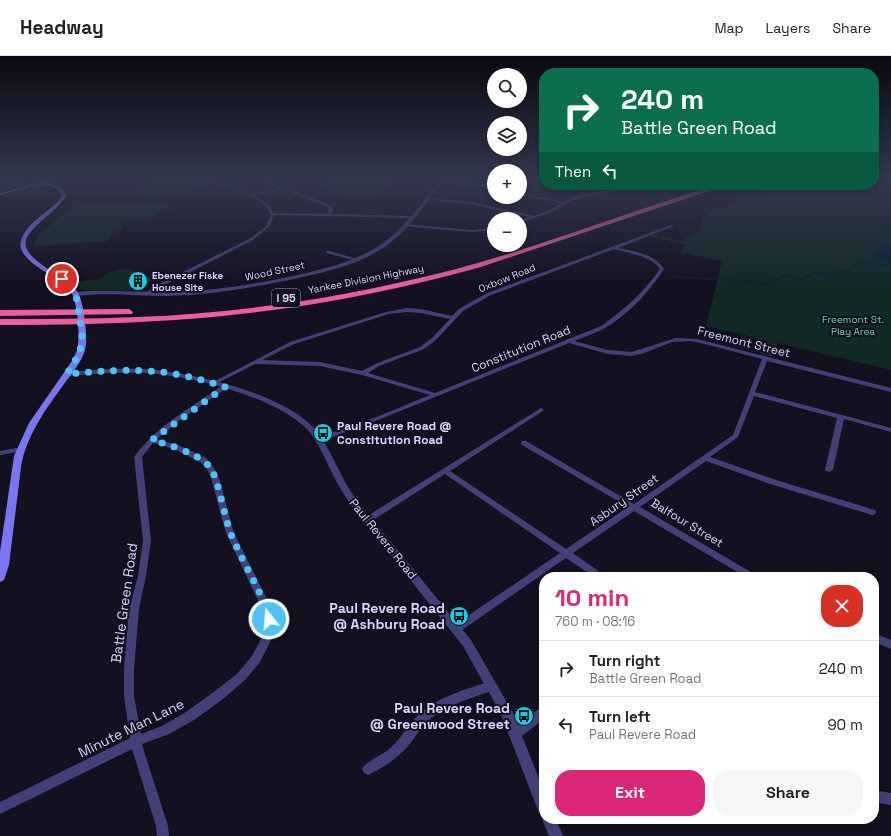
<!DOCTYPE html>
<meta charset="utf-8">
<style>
:root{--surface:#fff;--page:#f6f6f6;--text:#222;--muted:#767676;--line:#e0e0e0;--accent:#db2777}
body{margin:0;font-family:"Space Grotesk",sans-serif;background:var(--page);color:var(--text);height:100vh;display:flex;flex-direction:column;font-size:15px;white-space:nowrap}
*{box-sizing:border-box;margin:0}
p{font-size:13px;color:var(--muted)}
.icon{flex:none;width:22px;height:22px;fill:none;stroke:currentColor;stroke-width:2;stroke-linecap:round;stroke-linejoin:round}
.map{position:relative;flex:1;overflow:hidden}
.sheet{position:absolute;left:539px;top:516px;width:340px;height:252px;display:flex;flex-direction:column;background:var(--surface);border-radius:16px;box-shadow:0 2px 6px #0003}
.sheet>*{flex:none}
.guide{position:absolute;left:539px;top:12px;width:340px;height:122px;border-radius:16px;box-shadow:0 2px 6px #0003;background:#0b6e4f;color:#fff;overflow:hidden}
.fabs{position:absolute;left:487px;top:12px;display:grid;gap:8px}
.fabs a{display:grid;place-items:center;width:40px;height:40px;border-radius:50%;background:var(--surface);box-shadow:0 2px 6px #0003;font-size:20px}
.pin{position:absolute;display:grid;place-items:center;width:34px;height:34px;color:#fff;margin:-17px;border:2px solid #fff;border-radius:50%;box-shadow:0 1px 4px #0007}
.me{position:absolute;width:44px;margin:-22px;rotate:343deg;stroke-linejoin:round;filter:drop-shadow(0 0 3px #0008)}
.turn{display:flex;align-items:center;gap:14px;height:84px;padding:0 16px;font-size:18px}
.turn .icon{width:52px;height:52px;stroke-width:2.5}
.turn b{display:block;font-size:28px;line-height:34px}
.then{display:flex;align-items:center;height:38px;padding:0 16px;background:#0003;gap:8px;font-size:15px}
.round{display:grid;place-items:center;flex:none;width:42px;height:42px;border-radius:16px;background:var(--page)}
.head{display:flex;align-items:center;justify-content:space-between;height:68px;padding:0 16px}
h1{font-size:24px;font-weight:700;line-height:30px;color:var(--accent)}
.cta{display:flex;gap:8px;margin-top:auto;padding:8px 16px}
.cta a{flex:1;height:46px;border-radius:16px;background:var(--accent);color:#fff;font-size:16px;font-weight:700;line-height:46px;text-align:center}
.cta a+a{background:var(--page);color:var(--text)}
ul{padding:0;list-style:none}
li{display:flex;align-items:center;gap:12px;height:56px;padding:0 16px;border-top:1px solid var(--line)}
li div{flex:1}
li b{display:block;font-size:15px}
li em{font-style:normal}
header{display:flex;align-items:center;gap:24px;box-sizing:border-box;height:56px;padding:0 20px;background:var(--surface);border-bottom:1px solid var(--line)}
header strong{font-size:19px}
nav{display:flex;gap:22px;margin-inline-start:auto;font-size:14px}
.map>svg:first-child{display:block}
.green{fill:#132928}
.water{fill:#0f1e39}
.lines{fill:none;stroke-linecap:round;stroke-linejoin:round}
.stream{stroke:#0f1e39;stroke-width:1.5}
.minor{fill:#434079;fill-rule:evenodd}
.tertiary{fill:#434079;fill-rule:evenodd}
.secondary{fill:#7a76ef;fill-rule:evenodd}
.motorway{fill:#ec5da0;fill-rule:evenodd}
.route{stroke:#4fc3f7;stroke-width:7;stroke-dasharray:0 12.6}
.labels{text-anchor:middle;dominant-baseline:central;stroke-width:4;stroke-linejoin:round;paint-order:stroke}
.far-street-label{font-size:10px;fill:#d8d4fa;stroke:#131020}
.far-poi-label{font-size:10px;font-weight:bold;fill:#d8d4fa;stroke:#131020;text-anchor:start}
.far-park-label{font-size:10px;fill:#69d1b7;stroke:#131020}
.shield{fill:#131020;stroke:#9d99b9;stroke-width:1}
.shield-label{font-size:11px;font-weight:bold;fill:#d8d4fa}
.street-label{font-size:12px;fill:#d8d4fa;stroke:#131020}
.poi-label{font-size:12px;font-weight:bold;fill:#d8d4fa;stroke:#131020;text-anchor:start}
.near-street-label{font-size:14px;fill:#d8d4fa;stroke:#131020}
.near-poi-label{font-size:14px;font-weight:bold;fill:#d8d4fa;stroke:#131020;text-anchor:end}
</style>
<header>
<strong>Headway</strong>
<nav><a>Map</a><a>Layers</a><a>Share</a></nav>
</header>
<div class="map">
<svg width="891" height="780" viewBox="0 0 891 780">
<rect width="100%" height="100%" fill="#131020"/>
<g class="green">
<polygon points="7,122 26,122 28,126 0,136 0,124"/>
<polygon points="156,122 193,122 211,127 183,136 146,138 137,133 150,127"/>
<polygon points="340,122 406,122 370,141 364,138 353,141 333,133 320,131 332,128 326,125"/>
<polygon points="874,122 891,122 891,314 778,287 773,301 760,298 765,284 706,270 722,205 680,196 685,189 647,180 654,178 686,186 685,183 700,174 703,161 710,156 778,129 851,129 859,136 865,137 857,129 874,129"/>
<path d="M34 131 41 132 36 137 38 139C30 144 19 141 11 139Z"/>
<path d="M87 147 170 149 178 151 156 156C151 167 132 165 121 166L120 168 123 171V174L114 176 107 185 35 190V186L39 178 66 156 76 149Z"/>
<polygon points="122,213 133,214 153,223 138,235 82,234 74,226 99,223 103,221 105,218"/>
</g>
<polygon class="water" points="884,187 891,189 890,206 873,201 882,191 880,188"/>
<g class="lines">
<g class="stream">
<polyline points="0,130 11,129"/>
<polyline points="891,167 887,169 891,172"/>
<polyline points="672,221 713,223 726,221 738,226 744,227 748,225 764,228 783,221 790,220 802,223 816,217 831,218 837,214 846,216 858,207 887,209 891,202"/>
</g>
<g class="minor">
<polygon points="30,122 34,122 41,127 38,128"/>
<path d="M196 122H199L227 129 251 138 281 133 260 125V123L268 125 289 122V123L271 127 328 148 333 153 331 158 411 160 413 161 411 162 274 159 269 171 253 184 163 230 149 239H145V237L159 228 251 182 266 170 271 159C269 157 268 153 267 151 255 137 214 128 196 123ZM284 134 326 150 329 153 327 158 273 157 269 149 254 139Z"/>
<polygon points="440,124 475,127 494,130 494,132 439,126"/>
<polygon points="616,130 627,132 579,142 569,146 552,156 520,167 520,165 530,161 470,148 424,143 426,142 470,146 534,160 550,154 561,147 520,139 520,137 564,146 577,140 614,133 614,131"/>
<polygon points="404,168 471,174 494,172 494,174 471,176 403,170 402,169"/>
<path d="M671 169 674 170 618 192C633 195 655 198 664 213 649 236 629 258 605 272 596 277 584 281 574 285L608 294 632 296 676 282 697 283 891 332V336L767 305 755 336 891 372V376L844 363 833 414 829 416 825 414 837 362 754 340 738 381 710 401 776 424 875 454 876 456 875 458 872 459 770 428 706 405 640 451 756 519 757 521H746L634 455 573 497 604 519 605 521H594L566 502 459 576 456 577 453 576 451 573 453 570 560 497 445 418 370 466H364L363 464 364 462 541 352 543 353 544 354 543 355 450 415 566 493 628 451 522 389 521 387 522 385H526L634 448 733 379 762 303 705 288 690 285 672 286 644 297 632 300 608 298 569 287 383 362 319 386H317L316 384 317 382 379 360 430 339 362 319 320 310 255 308 216 328 214 329 211 327 290 286 386 256 407 252 420 253 452 260 459 253 487 237ZM614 193C627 197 652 200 660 213 644 236 624 254 601 270L435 337 368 317 379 310 424 293 436 284 463 255 491 239ZM407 256 420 257 450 263 432 282 420 291 375 308 362 315 320 306 262 304 294 288 389 258Z"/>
<polygon points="326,195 330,195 357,203 353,204 326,197"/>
<path d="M225 329 228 331 227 332 180 364 157 383 178 389 206 402 214 412 219 422 234 477 273 555 275 571 271 584 260 606 245 624 223 643 194 664 169 678 142 688 144 695 168 770 169 780H157L156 770 132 693 0 758V746L130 682 124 640V613L129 553 138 520 143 484 134 401C152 376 178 359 204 342 210 338 217 332 225 329ZM153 387 174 393 200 406 207 413 211 422 226 477 263 555 265 571 261 583 252 600 237 618 215 635 186 656 162 670 141 678 134 640V613L139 553 146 520 151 484 142 401Z"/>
<polygon points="21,391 25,393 23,395 0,399 0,395"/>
<polygon points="874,577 891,584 891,593 874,586"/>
<path d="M492 625 496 627 497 630 496 633C471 643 446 648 426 667 419 673 415 682 409 689 399 701 386 710 372 717L368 719 364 717 362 713C365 706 382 699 389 693 400 684 407 671 417 660 437 641 466 633 492 625Z"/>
<polygon points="544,651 544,663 519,682 515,684 511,682 509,678 511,674 540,652"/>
<polygon points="874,734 891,737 891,749 874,746"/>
</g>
<g class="tertiary">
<path d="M441 122H445C428 144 412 170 390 187 363 208 326 216 294 223 252 232 210 239 167 240 137 240 106 236 76 240L73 238 76 236C107 233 138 237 170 236 211 235 252 229 293 220 324 213 359 205 386 185 408 169 424 143 441 122Z"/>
<path d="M106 313C126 313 145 312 164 315 207 321 284 339 314 372 325 384 332 401 340 416 345 427 352 438 359 447L471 584 512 655 544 735V763H556L563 780H549L542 763 544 759 539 757 501 658 463 590 353 452C345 440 337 428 331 415 324 401 318 385 307 373 273 340 192 320 146 317 120 316 93 318 67 320L64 318 67 316Z"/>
</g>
<path class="secondary" d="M55 122H61L45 127C54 129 63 130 66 140 57 155 30 171 26 184 20 204 68 220 77 235 84 246 87 276 86 289 84 304 72 317 64 328 46 353 26 380 21 411L9 509 4 524 0 526V496L14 400 29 367 72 305C75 299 78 294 78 288 80 275 77 244 70 234 60 221 15 205 21 185 25 168 47 157 58 145L62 140C55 119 14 136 0 139V137Z"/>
<g class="motorway">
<path d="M718 129H727L481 211C381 239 279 257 175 264 117 268 58 269 0 269V263C46 263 91 263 137 261 239 257 341 242 440 217 534 194 624 156 718 129Z"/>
<polygon points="129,253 133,256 132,258 0,260 0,254"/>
</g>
</g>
<linearGradient id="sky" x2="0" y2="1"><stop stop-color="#0a0912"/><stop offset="0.53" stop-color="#33374e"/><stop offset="1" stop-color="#33374e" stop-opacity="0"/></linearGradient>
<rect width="891" height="231" fill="url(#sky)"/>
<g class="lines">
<path class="route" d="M62 223 70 230 76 239 82 278 80 296 67 318C94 316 120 313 147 315 174 316 200 323 225 331L152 384C169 389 198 397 210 411 219 424 224 461 231 478 242 505 257 529 268 555L269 563"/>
</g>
<defs>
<g id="building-disc" transform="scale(1)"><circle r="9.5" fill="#1bcadf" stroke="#131020"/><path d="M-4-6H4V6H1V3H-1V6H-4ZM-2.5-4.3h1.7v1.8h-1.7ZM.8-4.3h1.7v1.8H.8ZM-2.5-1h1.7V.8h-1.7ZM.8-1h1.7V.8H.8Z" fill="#111"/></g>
<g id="bus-disc" transform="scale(1)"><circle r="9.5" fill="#1bcadf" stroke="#131020"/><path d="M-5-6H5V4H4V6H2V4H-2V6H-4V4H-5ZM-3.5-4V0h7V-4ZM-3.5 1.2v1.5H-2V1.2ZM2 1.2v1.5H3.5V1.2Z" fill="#111"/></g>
</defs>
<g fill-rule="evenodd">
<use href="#building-disc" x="138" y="225"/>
<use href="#bus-disc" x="323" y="377"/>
<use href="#bus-disc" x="459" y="560"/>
<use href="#bus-disc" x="524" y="660"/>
</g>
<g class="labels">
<g class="far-street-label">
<text transform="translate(275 215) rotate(-12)">Wood Street</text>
<text transform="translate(507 222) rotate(-22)">Oxbow Road</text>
<text transform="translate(366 223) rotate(-11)">Yankee Division Highway</text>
</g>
<g class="far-poi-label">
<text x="152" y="219">Ebenezer Fiske<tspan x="152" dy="12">House Site</tspan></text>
</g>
<g class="far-park-label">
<text x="853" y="263">Freemont St.<tspan x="853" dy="12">Play Area</tspan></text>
</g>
<rect class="shield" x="272" y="233" width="28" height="18" rx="3"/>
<g class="shield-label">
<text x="286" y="242">I 95</text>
</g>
<g class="street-label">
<text transform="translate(744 286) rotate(14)">Freemont Street</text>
<text transform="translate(521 293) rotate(-22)">Constitution Road</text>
<text transform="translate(624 444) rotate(-35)">Asbury Street</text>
<text transform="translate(687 467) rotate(31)">Balfour Street</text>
<text transform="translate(383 483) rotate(51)">Paul Revere Road</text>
</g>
<g class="poi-label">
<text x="337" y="370">Paul Revere Road @<tspan x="337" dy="14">Constitution Road</tspan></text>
</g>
<g class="near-street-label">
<text transform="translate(124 547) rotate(-82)">Battle Green Road</text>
<text transform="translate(131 672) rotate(-26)">Minute Man Lane</text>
</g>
<g class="near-poi-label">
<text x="445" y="552">Paul Revere Road<tspan x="445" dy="16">@ Ashbury Road</tspan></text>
<text x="510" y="652">Paul Revere Road<tspan x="510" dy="16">@ Greenwood Street</tspan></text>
</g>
</g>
</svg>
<div class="fabs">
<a><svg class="icon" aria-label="search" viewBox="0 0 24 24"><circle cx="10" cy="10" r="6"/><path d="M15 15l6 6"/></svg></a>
<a><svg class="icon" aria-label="layers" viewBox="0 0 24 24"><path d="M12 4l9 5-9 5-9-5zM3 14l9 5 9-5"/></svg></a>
<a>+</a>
<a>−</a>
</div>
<div class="pin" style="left:62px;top:223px;background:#d93025"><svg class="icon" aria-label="arrive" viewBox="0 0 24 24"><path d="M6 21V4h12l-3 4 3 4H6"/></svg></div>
<svg class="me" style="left:269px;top:563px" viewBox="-20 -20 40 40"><circle r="17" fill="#4fc3f7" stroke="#fff" stroke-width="3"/><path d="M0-11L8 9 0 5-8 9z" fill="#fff"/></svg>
<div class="guide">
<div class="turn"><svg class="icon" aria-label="right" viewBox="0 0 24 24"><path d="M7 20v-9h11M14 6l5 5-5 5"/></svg><div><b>240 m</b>Battle Green Road</div></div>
<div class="then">Then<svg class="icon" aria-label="left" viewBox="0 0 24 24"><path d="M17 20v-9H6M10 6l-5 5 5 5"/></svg></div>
</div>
<section class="sheet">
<div class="head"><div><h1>10 min</h1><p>760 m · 08:16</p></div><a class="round" style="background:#d93025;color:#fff"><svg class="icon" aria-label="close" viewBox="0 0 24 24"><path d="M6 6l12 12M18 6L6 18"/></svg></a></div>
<ul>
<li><svg class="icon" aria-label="right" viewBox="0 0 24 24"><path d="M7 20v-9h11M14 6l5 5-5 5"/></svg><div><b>Turn right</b><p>Battle Green Road</p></div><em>240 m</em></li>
<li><svg class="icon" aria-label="left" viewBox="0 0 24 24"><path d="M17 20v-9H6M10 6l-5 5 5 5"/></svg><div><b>Turn left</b><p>Paul Revere Road</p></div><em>90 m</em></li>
</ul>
<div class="cta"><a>Exit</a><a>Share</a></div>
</section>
</div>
